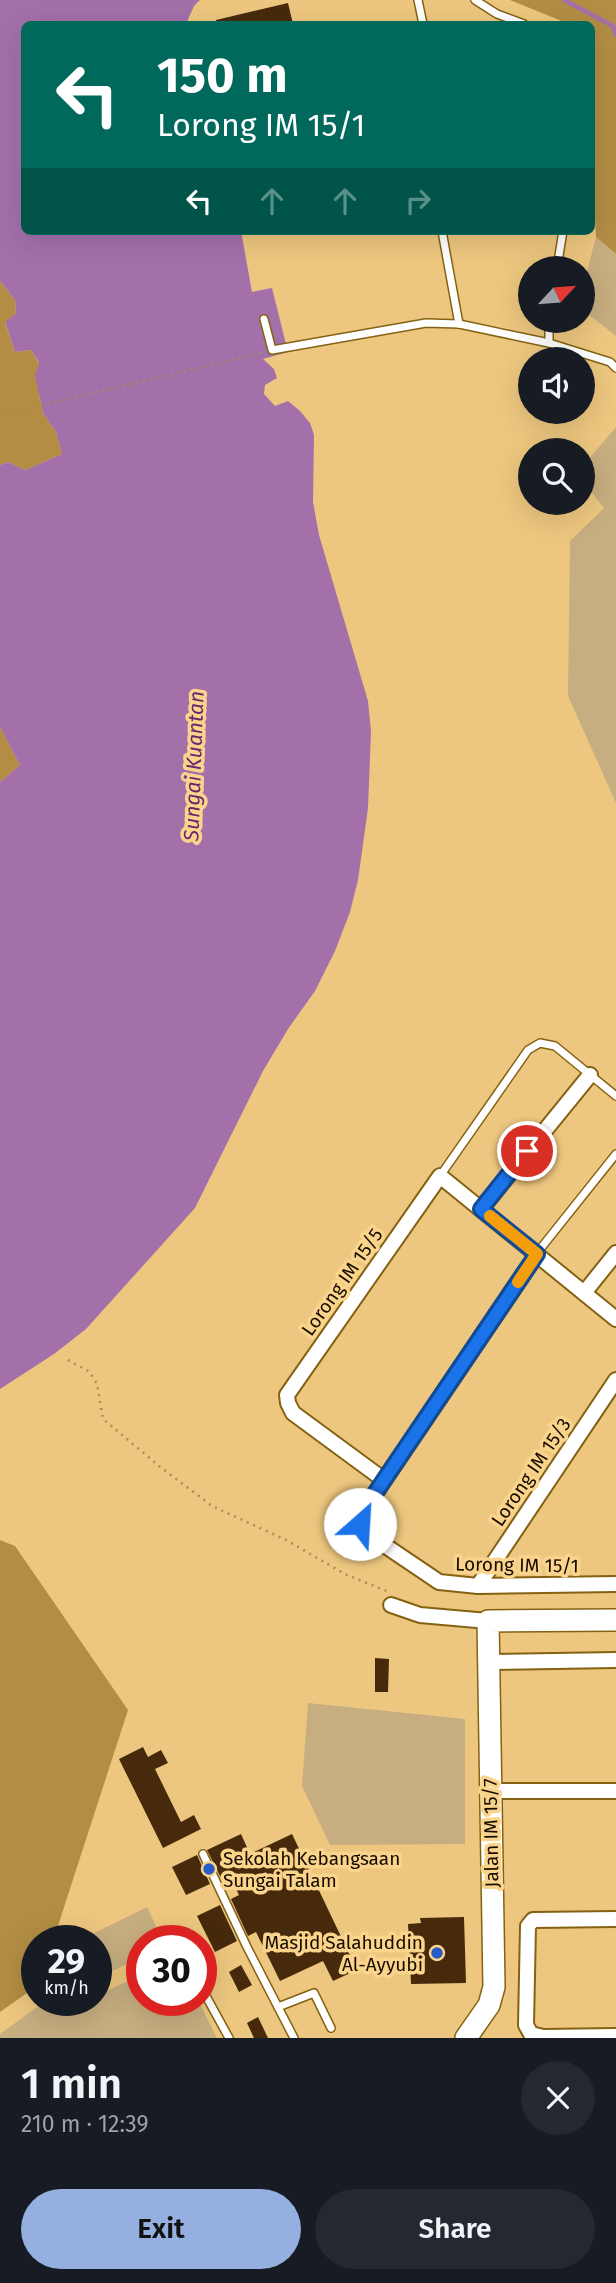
<!DOCTYPE html>
<meta charset="utf-8">
<style>
:root{--surface:#171b24;--page:#242831;--text:#f1f3f6;--muted:#9ea1a6;--accent:#96afe1}
body{margin:0;font-family:"Fira Sans",sans-serif;background:var(--page);color:var(--text);height:100vh;display:flex;flex-direction:column;font-size:26px;white-space:nowrap}
*{box-sizing:border-box;margin:0}
p{font-size:23px;color:var(--muted)}
.icon{flex:none;width:38px;height:38px;fill:none;stroke:currentColor;stroke-width:2;stroke-linecap:round;stroke-linejoin:round}
.map{position:relative;height:2038px;overflow:hidden}
.side{display:flex;flex-direction:column;background:var(--surface);flex:1}
.side>*{flex:none}
.banner{position:absolute;left:21px;top:21px;width:574px;height:214px;border-radius:10px;box-shadow:0 7px 28px #0002;background:#00695c;color:#fff;overflow:hidden}
.needle{width:46px;rotate:64deg}
.buttons{position:absolute;left:518px;top:256px;display:grid;gap:14px}
.buttons a{display:grid;place-items:center;width:77px;height:77px;border-radius:50%;background:var(--surface);box-shadow:0 7px 28px #0002;font-size:35px}
.speed{position:absolute;left:21px;top:1925px;display:flex;gap:14px;font-size:35px;font-weight:700;text-align:center}
.speed>*{display:grid;place-content:center;width:91px;height:91px;border-radius:50%;background:var(--surface);box-shadow:0 7px 28px #0002;line-height:1}
.speed small{font-size:18px;font-weight:400}
.speed .limit{border:10px solid #d22;background:#fff;color:#111}
.pin{position:absolute;display:grid;place-items:center;width:60px;height:60px;color:#fff;margin:-30px;border:4px solid #fff;border-radius:50%;box-shadow:0 2px 7px #0007}
.me{position:absolute;width:77px;margin:-38px;rotate:26deg;stroke-linejoin:round;filter:drop-shadow(0 0 5px #0008)}
.turn{display:flex;align-items:center;gap:24px;height:147px;padding:0 21px;font-size:32px}
.turn .icon{width:91px;height:91px;stroke-width:2.5}
.turn b{display:block;font-size:49px;line-height:60px}
.lanes{display:flex;align-items:center;height:66px;padding:0 21px;background:#0003;justify-content:center;gap:35px;direction:ltr}
.lanes .off{opacity:.35}
.round{display:grid;place-items:center;flex:none;width:74px;height:74px;border-radius:37px;background:var(--page)}
.headline{display:flex;align-items:center;justify-content:space-between;height:119px;padding:0 21px}
h1{font-size:42px;font-weight:600;line-height:52px}
.cta{display:flex;gap:14px;margin-top:auto;padding:14px 21px}
.cta a{flex:1;height:80px;border-radius:42px;background:var(--accent);color:#111;font-size:28px;font-weight:600;line-height:80px;text-align:center}
.cta a+a{background:var(--page);color:var(--text)}
.map>svg:first-child{display:block}
.green{fill:#c7ae80}
.forest{fill:#b38d44}
.water{fill:#a370aa}
.lines{fill:none;stroke-linecap:round;stroke-linejoin:round}
.stream{stroke:#a370aa;stroke-width:4.5}
.building{fill:#472a0c}
.lane-casing{stroke:#846212;stroke-width:10}
.street-casing{stroke:#846212;stroke-width:18}
.secondary-casing{stroke:#846212;stroke-width:24}
.path{stroke:#a98c57;stroke-width:2.5;stroke-dasharray:2 5;stroke-linecap:butt}
.lane{stroke:#fff;stroke-width:7}
.street{stroke:#fff;stroke-width:14}
.secondary{stroke:#fff;stroke-width:21}
.route-casing{stroke:#114b97;stroke-width:18}
.route{stroke:#1a73e8;stroke-width:12}
.slow{stroke:#f59e0b;stroke-width:12}
.poi-dot{fill:#265bc8;stroke:#fbd48c;stroke-width:2.5}
.labels{text-anchor:middle;dominant-baseline:central;stroke-width:7;stroke-linejoin:round;paint-order:stroke}
.street-label{font-size:19px;fill:#160c00;stroke:#fbd48c}
.poi-label{font-size:19px;fill:#160c00;stroke:#fbd48c;text-anchor:start}
.water-label{font-size:21px;font-style:italic;fill:#66276f;stroke:#fbd48c}
</style>
<div class="map">
<svg width="616" height="2038" viewBox="0 0 616 2038">
<rect width="100%" height="100%" fill="#edc77f"/>
<g class="green">
<polygon points="596,237 616,254 616,336 583,310 583,286"/>
<polygon points="616,427 616,803 568,696 570,541 604,508 583,481 583,466"/>
<polygon points="308,1703 465,1719 465,1844 330,1845 302,1786"/>
<polygon points="147,1907 163,1941 142,1941 142,1957 102,1976 96,1964 96,1941 85,1941 84,1938"/>
<polygon points="142,1974 142,2000 198,2000 217,2038 0,2038 0,2034 47,2000 96,2000 96,1996"/>
</g>
<g class="forest">
<polygon points="510,0 616,0 616,254 596,237 592,163 592,24 569,24"/>
<polygon points="0,281 15,300 16,313 5,323 15,352 31,350 39,364 39,395 43,413 56,432 62,454 25,470 8,462 0,465"/>
<polygon points="0,727 20,765 0,782"/>
<polygon points="0,1540 15,1546 128,1710 53,1941 37,1941 37,1986 0,2012"/>
</g>
<polygon class="water" points="0,0 200,0 194,6 186,24 24,24 24,231 241,231 252,292 272,288 288,352 263,359 274,369 277,378 265,385 264,394 275,406 288,401 300,411 310,423 314,435 313,502 319,535 368,701 371,731 368,808 358,880 350,912 335,951 315,991 288,1029 263,1071 195,1208 86,1329 54,1354 0,1389 0,782 20,765 0,727 0,465 8,462 25,470 62,454 56,432 43,413 35,376 39,363 31,350 15,352 5,322 16,313 15,300 0,281"/>
<g class="lines">
<polyline class="stream" points="564,0 613,26 616,35"/>
</g>
<g class="building">
<polygon points="288,3 293,24 216,24 216,20"/>
<polygon points="375,1658 389,1659 388,1692 375,1692"/>
<polygon points="143,1747 148,1757 161,1750 168,1763 155,1769 181,1822 194,1815 201,1829 163,1848 119,1759"/>
<polygon points="241,1834 250,1854 292,1834 357,1970 333,1981 323,1961 280,1981 256,1932 248,1936 231,1899 239,1895 229,1875 221,1878 207,1850"/>
<polygon points="197,1855 210,1884 186,1895 172,1867"/>
<polygon points="220,1905 237,1941 215,1952 197,1916"/>
<polygon points="464,1917 466,1983 411,1984 408,1924 421,1923 420,1918"/>
<polygon points="241,1965 252,1985 239,1992 229,1972"/>
<polygon points="258,2017 268,2038 254,2038 247,2023"/>
</g>
<g class="lines">
<g class="lane-casing">
<g id="lane">
<polyline points="418,0 423,24"/>
<polyline points="475,0 497,14 524,24"/>
<polyline points="442,231 459,324"/>
<polyline points="557,268 563,231"/>
<polyline points="264,319 272,350 426,323 459,324 549,343 610,362 616,368"/>
<polyline points="549,343 549,320"/>
<polyline points="440,1176 528,1050 540,1043 555,1046 616,1096"/>
<polyline points="537,1253 616,1154"/>
<polyline points="203,1854 247,1947 294,2038"/>
<polyline points="201,1987 229,2038"/>
<polyline points="278,2007 314,1993 331,2028"/>
</g>
</g>
<g class="street-casing">
<g id="street">
<polyline points="481,1209 590,1075"/>
<polyline points="537,1254 360,1516 360,1524 365,1532 439,1582 478,1586 616,1584"/>
<polyline points="584,1293 616,1253"/>
<polyline points="384,1480 293,1413 288,1403 287,1395 440,1176 616,1319"/>
<polyline points="478,1586 616,1380"/>
<polyline points="391,1605 420,1615 488,1621"/>
<polyline points="489,1662 616,1660"/>
<polyline points="490,1791 616,1791"/>
<polyline points="616,1919 533,1920 528,1926 526,2025 531,2034 543,2037 616,2036"/>
</g>
</g>
<g class="secondary-casing">
<polyline id="secondary" points="466,2038 489,2005 494,1987 488,1621 616,1620"/>
</g>
<g class="path">
<polyline points="0,415 262,353"/>
<polyline points="68,1360 88,1371 93,1377 97,1384 103,1419 159,1466 212,1506 286,1540 345,1574 389,1592"/>
</g>
<use href="#lane" class="lane"/>
<use href="#street" class="street"/>
<use href="#secondary" class="secondary"/>
</g>
<g class="lines">
<g class="route-casing">
<polyline id="route" points="360,1524 360,1516 384,1480 537,1254 481,1209 527,1151"/>
</g>
<use href="#route" class="route"/>
<polyline class="slow" points="490,1216 537,1254 518,1282"/>
</g>
<g class="poi-dot">
<circle cx="209" cy="1869" r="7"/>
<circle cx="437" cy="1953" r="7"/>
</g>
<g class="labels">
<g class="street-label">
<text transform="translate(342 1282) rotate(-55)">Lorong IM 15/5</text>
<text transform="translate(531 1472) rotate(-56)">Lorong IM 15/3</text>
<text transform="translate(517 1565) rotate(1)">Lorong IM 15/1</text>
<text transform="translate(491 1833) rotate(-91)">Jalan IM 15/7</text>
</g>
<g class="poi-label">
<text x="223" y="1858">Sekolah Kebangsaan<tspan x="223" dy="22">Sungai Talam</tspan></text>
<text x="423" y="1942" text-anchor="end">Masjid Salahuddin<tspan x="423" dy="22">Al-Ayyubi</tspan></text>
</g>
<g class="water-label">
<text transform="translate(194 766) rotate(-88)">Sungai Kuantan</text>
</g>
</g>
</svg>
<div class="buttons">
<a><svg class="needle" viewBox="-14 -14 28 28"><path d="M0-13l5 13h-10z" fill="#e53935"/><path d="M0 13l5-13h-10z" fill="#9ea1a6"/></svg></a>
<a><svg class="icon" aria-label="sound" viewBox="0 0 24 24"><path d="M4 9h4l5-4v14l-5-4H4zM17 9q2 3 0 6"/></svg></a>
<a><svg class="icon" aria-label="search" viewBox="0 0 24 24"><circle cx="10" cy="10" r="6"/><path d="M15 15l6 6"/></svg></a>
</div>
<div class="speed"><div>29<small>km/h</small></div><div class="limit">30</div></div>
<div class="pin" style="left:527px;top:1151px;background:#d93025"><svg class="icon" aria-label="arrive" viewBox="0 0 24 24"><path d="M6 21V4h12l-3 4 3 4H6"/></svg></div>
<svg class="me" style="left:360px;top:1524px" viewBox="-20 -20 40 40"><circle r="19" fill="#fff"/><path d="M0-13L10 11 0 6-10 11z" fill="#1a73e8"/></svg>
<div class="banner">
<div class="turn"><svg class="icon" aria-label="left" viewBox="0 0 24 24"><path d="M17 20v-9H6M10 6l-5 5 5 5"/></svg><div><b>150 m</b>Lorong IM 15/1</div></div>
<div class="lanes"><svg class="icon" aria-label="left" viewBox="0 0 24 24"><path d="M17 20v-9H6M10 6l-5 5 5 5"/></svg><svg class="icon off" aria-label="ahead" viewBox="0 0 24 24"><path d="M12 20V5M6 11l6-6 6 6"/></svg><svg class="icon off" aria-label="ahead" viewBox="0 0 24 24"><path d="M12 20V5M6 11l6-6 6 6"/></svg><svg class="icon off" aria-label="right" viewBox="0 0 24 24"><path d="M7 20v-9h11M14 6l5 5-5 5"/></svg></div>
</div>
</div>
<section class="side">
<div class="headline"><div><h1>1 min</h1><p>210 m · 12:39</p></div><a class="round"><svg class="icon" aria-label="close" viewBox="0 0 24 24"><path d="M6 6l12 12M18 6L6 18"/></svg></a></div>
<div class="cta"><a>Exit</a><a>Share</a></div>
</section>
